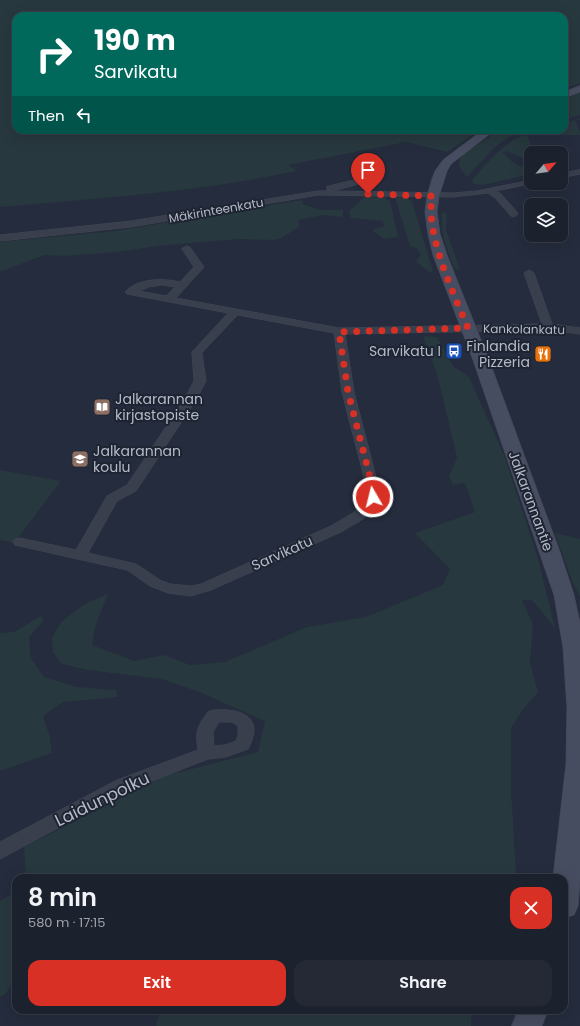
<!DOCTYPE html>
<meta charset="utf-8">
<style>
:root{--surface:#1c212e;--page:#252936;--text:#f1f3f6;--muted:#a0a3aa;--line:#3a3e4a;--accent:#d93025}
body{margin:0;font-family:Poppins,sans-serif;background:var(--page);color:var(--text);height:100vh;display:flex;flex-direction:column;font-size:15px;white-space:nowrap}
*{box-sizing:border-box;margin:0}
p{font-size:13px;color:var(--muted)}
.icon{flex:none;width:22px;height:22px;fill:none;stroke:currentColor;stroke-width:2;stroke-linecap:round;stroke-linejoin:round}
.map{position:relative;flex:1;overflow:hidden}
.panel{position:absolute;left:12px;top:874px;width:556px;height:140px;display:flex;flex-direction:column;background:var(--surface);border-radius:12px;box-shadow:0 4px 16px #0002,0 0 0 1px var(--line)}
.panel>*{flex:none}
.guide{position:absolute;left:12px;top:12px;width:556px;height:122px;border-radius:12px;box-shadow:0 4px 16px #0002,0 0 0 1px var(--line);background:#00695c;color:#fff;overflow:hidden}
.needle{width:26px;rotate:62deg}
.tools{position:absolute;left:524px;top:146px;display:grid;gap:8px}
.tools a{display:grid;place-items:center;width:44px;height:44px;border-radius:8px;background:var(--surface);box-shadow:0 4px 16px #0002,0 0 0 1px var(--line);font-size:20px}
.pin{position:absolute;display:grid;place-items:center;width:34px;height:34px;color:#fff;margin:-41px -17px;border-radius:50% 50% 50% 0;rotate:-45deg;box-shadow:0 0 4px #0007}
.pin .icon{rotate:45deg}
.me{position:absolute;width:44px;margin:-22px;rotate:352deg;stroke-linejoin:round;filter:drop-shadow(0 0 3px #0008)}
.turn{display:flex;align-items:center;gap:14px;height:84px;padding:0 16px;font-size:18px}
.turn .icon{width:52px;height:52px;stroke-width:2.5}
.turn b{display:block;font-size:28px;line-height:34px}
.then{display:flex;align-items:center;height:38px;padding:0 16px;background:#0003;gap:8px;font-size:15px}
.round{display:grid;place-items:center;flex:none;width:42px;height:42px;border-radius:12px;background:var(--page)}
.overview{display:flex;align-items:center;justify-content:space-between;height:68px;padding:0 16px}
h1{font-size:24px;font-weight:600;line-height:30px}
.action{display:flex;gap:8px;margin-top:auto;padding:8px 16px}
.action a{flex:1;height:46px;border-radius:12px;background:var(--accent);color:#fff;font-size:16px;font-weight:600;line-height:46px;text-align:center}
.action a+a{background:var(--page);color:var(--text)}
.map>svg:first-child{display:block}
.green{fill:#27383e;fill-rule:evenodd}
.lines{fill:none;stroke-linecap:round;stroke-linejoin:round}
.minor-casing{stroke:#424856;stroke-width:1}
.secondary-casing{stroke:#424856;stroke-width:1}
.minor{fill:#393f4d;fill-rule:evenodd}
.secondary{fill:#474d60;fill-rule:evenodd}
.route{stroke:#d93025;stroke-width:7;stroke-dasharray:0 12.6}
.labels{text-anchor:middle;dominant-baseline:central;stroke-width:4;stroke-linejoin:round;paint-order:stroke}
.far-street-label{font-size:12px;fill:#b5bac8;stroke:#1e2432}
.poi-label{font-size:14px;fill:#b5bac8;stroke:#1e2432;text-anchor:end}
.street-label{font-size:14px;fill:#b5bac8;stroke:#1e2432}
.near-street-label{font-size:17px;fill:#b5bac8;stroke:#1e2432}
</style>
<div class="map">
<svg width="580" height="1026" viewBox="0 0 580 1026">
<rect width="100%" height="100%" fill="#252c3d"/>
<g class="green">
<path d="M0 0H580V83L564 89V16H16V130H479L447 152 406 142 288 165 297 171C199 192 99 198 0 207Z"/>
<polygon points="580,92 580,115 564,120 564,98"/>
<path d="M580 118V120H575L580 131V135H527L535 153H531V174L483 185 473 184 472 180C503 145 514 130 564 130V124ZM507 151 527 160 529 166C517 168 511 161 503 153Z"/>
<path d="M500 130H529L510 136 494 148 467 177C460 168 456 166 462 155Z"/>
<polygon points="365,197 385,198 390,201 398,237 384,239 372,230 384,226 383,221 351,218 349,211"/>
<polygon points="395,197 407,198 412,202 433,271 430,273 416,261 421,255 417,248 410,246"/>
<polygon points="302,200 303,204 320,210 343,210 343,217 323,215 298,220 300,226 282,238 273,240 239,239 165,245 116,252 65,256 44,255 0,272 0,242 115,231"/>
<path d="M444 212 447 214 446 230 460 270H458L454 267C447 249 440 233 442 213Z"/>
<polygon points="423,336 437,337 453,366 469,377 504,455 537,555 555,628 532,600 522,600 533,624 530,663 538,692 522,711 511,728 511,789 516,874 514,878 26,878 24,847 164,776 258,752 265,721 199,692 162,679 88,670 62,664 53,652 52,638 61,622 85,604 108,594 96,624 92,645 134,661 164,655 190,665 225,662 307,627 366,617 443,585 450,569 415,533 475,512 465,483 453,485 449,477 457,457 437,374"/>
<polygon points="0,470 61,481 14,543 0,540"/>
<polygon points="555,533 580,539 580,597 572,581"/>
<polygon points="41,616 44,620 29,637 31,658 44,677 77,687 116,690 118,697 63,702 43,716 50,737 52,753 0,771 0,633 14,632"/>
<polygon points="16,891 16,977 6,993 0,997 0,901"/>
<polygon points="160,1010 472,1010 471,1026 156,1026"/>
</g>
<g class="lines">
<g class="minor-casing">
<g id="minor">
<polygon points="580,170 580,174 561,178 561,174"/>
<polygon points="359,179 363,181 362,183 333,191 453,193 477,191 531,180 531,183 534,183 496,191 501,194 517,212 518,214 514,217 511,216 495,198 488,193 453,197 318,195 131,227 0,241 0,235 131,221 318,191 327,191 327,187"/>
<path d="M187 246 190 247 204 267 176 298 339 328 542 324 524 273 529 270 534 273 552 324 580 328V334L548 330 345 334 354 392 377 481 379 497 372 511 363 519 341 532 211 590 191 596 168 593 150 586 127 570 15 545 13 542 15 539 20 538 76 550 107 496 127 485 184 400 194 381 192 352 228 313 127 294 125 292C137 278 163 278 180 282L194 267 182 249ZM162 285 175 287 166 296 139 291 149 287ZM238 315 334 333 342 392 365 481 367 497 362 506 353 513 331 526 201 584 191 586 170 584 160 580 136 564 88 553 117 501 136 491 196 400 206 381 202 353Z"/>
<path d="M214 710C243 708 265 718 248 749L226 757 208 759 129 790 0 859V842L117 780 198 750C195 732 197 726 208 712ZM219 722H232L238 726V736L236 741 225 745 214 746 213 733Z"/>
</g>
</g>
<g class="secondary-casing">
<g id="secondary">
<polygon points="580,86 580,92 564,98 564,92"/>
<polygon points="483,130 495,130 451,164 447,171 439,196 437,212 440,234 447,255 489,360 560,552 574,595 580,623 580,881 578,906 574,915 564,918 564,878 553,878 566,764 567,708 563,647 554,595 473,360 433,255 428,234 425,212 427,196 432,179 435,171 443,160"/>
<polygon points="518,1010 548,1010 542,1026 512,1026"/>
</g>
</g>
<use href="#minor" class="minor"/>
<use href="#secondary" class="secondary"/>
</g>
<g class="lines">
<path class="route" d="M368 194 433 196C432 202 430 208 431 214 434 253 453 292 468 328L339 332 348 392 371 481 373 497"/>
</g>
<defs>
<g id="bus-square" transform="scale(0.9)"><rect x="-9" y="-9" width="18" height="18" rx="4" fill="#1a4fb4" stroke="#1e2432"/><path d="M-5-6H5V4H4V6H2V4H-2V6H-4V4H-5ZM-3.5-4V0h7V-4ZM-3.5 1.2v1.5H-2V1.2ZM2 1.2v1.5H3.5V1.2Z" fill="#fff"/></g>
<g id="restaurant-square" transform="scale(0.9)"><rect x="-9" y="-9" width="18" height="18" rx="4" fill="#e8710a" stroke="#1e2432"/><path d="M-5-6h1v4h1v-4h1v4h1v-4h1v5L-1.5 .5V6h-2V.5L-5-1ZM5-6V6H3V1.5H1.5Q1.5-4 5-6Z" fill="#fff"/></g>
<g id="library-square" transform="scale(0.9)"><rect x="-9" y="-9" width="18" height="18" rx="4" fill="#8d6e63" stroke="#1e2432"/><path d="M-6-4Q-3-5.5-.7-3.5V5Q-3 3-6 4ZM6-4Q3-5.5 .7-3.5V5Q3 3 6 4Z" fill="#fff"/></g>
<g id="school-square" transform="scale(0.9)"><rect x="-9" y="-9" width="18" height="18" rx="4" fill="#8d6e63" stroke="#1e2432"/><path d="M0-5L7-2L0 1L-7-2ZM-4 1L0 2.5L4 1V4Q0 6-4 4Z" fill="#fff"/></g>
</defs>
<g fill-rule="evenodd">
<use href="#bus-square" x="454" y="351"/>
<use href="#restaurant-square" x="543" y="354"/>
<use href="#library-square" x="102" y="407"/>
<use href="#school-square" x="80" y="459"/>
</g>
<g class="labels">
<g class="far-street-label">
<text transform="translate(216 210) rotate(-10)">Mäkirinteenkatu</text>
<text transform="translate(524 329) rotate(1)">Kankolankatu</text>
</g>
<g class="poi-label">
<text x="530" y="346">Finlandia<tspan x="530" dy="16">Pizzeria</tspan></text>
<text x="441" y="351">Sarvikatu I</text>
<text x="115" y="399" text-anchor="start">Jalkarannan<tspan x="115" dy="16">kirjastopiste</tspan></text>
<text x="93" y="451" text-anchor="start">Jalkarannan<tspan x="93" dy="16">koulu</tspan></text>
</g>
<g class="street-label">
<text transform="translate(531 501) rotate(70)">Jalkarannantie</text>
<text transform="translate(282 553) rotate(-24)">Sarvikatu</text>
</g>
<g class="near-street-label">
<text transform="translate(102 799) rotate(-26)">Laidunpolku</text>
</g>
</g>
</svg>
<div class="tools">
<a><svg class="needle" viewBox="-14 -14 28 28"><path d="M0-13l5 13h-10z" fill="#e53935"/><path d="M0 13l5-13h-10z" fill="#a0a3aa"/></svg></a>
<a><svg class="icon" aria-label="layers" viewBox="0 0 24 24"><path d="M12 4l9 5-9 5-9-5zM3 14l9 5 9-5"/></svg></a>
</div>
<div class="pin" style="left:368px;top:194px;background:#d93025"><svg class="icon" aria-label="arrive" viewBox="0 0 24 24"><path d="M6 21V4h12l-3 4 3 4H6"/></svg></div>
<svg class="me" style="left:373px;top:497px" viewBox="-20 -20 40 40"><circle r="17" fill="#d93025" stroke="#fff" stroke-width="3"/><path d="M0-11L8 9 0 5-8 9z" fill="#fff"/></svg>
<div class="guide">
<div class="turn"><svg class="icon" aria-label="right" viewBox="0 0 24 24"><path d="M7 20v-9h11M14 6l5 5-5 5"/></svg><div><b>190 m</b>Sarvikatu</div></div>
<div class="then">Then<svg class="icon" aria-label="left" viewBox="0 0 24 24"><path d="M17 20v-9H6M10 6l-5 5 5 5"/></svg></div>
</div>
<section class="panel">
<div class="overview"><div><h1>8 min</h1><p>580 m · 17:15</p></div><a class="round" style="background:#d93025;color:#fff"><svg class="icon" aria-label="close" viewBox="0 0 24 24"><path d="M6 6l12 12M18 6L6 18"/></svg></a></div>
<div class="action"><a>Exit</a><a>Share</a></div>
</section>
</div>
